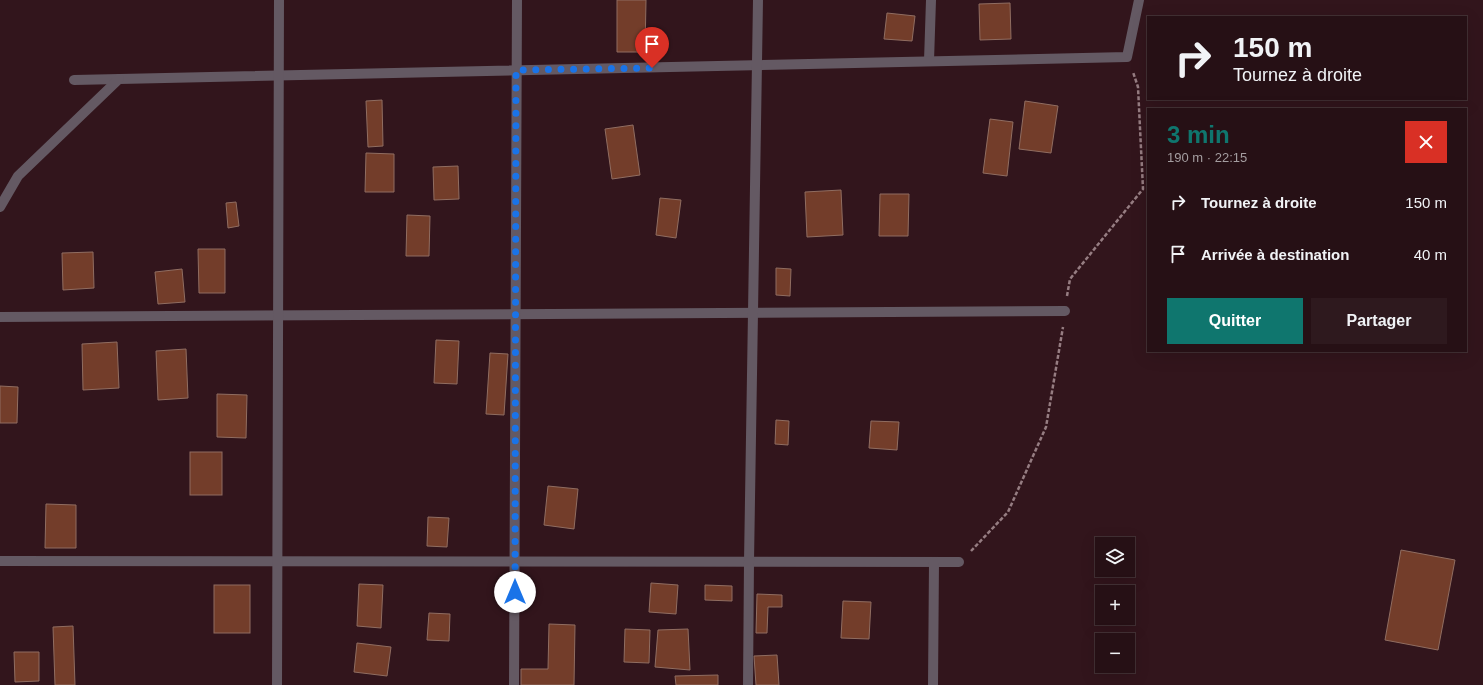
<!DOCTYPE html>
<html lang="fr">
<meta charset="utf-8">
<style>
:root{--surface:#261015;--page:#2e191e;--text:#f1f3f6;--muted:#a49da0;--line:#423034;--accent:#0f766e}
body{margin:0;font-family:Arial,sans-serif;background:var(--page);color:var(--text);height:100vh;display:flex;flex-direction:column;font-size:15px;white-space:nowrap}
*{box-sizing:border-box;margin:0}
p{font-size:13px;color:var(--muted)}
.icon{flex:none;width:22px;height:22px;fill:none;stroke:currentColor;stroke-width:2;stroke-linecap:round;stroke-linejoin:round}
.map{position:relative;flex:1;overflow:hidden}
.sheet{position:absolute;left:1147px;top:108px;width:320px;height:244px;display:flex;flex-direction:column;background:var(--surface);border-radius:0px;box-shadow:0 4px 16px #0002,0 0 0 1px var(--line)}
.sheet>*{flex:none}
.banner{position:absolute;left:1147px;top:16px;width:320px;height:84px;border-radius:0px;box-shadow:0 4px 16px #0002,0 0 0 1px var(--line);background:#261015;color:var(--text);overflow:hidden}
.buttons{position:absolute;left:1095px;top:537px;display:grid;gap:8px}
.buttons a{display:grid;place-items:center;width:40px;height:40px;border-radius:0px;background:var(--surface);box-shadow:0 4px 16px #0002,0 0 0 1px var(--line);font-size:20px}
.pin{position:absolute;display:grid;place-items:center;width:34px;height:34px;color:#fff;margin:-41px -17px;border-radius:50% 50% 50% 0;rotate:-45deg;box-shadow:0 0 4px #0007}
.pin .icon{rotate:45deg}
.me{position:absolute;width:44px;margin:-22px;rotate:0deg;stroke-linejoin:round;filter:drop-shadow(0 0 3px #0008)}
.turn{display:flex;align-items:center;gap:14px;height:84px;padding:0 20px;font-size:18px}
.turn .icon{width:52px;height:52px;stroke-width:2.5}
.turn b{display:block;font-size:28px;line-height:34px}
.round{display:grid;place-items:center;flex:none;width:42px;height:42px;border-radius:0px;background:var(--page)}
.headline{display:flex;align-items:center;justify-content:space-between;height:68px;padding:0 20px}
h1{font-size:24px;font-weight:600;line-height:30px;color:var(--accent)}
.button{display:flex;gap:8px;margin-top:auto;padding:8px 20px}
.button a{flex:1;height:46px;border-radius:0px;background:var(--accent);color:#fff;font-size:16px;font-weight:600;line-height:46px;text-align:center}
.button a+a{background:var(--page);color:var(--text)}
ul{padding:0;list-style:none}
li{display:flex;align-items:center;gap:12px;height:52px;padding:0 20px}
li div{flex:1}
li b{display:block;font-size:15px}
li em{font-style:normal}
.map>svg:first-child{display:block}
.building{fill:#733d2a;stroke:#906d61}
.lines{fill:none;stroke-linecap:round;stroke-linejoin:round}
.path{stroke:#967d82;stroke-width:2.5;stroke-dasharray:4 2;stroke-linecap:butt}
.minor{stroke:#645963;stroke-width:10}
.route{stroke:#1a73e8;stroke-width:7;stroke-dasharray:0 12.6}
</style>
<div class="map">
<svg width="1483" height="685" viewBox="0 0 1483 685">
<rect width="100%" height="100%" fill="#32151c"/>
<g class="building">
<polygon points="617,0 646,0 645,52 617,52"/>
<polygon points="1010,3 1011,39 980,40 979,4"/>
<polygon points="887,13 915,16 912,41 884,39"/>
<polygon points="382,100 383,146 368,147 366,101"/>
<polygon points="1025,101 1058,106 1051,153 1019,149"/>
<polygon points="990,119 1013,122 1007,176 983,173"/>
<polygon points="633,125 640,175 612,179 605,129"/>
<polygon points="366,153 394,154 394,192 365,192"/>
<polygon points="458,166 459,199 434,200 433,167"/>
<polygon points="841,190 843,235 807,237 805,192"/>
<polygon points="880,194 909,194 908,236 879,236"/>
<polygon points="660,198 681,200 676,238 656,235"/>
<polygon points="236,202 239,226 228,228 226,203"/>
<polygon points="407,215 430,216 429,256 406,256"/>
<polygon points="198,249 225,249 225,293 199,293"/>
<polygon points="93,252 94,288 63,290 62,253"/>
<polygon points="776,268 791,269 790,296 776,295"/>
<polygon points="182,269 185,302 158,304 155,272"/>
<polygon points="436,340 459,341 457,384 434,383"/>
<polygon points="117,342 119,388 83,390 82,344"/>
<polygon points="186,349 188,398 158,400 156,351"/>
<polygon points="490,353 508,354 504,415 486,414"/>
<polygon points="0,386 18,387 17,423 0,423"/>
<polygon points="217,394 247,395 246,438 217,437"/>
<polygon points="776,420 789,421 788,445 775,444"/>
<polygon points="871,421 899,422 897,450 869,448"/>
<rect x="190" y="452" width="32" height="43"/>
<polygon points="548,486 578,489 574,529 544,525"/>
<polygon points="46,504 76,505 76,548 45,548"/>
<polygon points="428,517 449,518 447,547 427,546"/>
<polygon points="1401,550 1455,560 1438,650 1385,640"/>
<polygon points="651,583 678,585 676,614 649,612"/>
<polygon points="359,584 383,585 381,628 357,626"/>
<rect x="214" y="585" width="36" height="48"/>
<polygon points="705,585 732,586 732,601 705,600"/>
<polygon points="757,594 782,595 782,607 768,607 767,633 756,633"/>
<polygon points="843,601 871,602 869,639 841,638"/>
<polygon points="429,613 450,614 449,641 427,640"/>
<polygon points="549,624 575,625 574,685 521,685 521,669 548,669"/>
<polygon points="73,626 75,685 55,685 53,627"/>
<polygon points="625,629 650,630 649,663 624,662"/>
<polygon points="688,629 690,670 655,667 658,630"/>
<polygon points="357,643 391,647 387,676 354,672"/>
<polygon points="14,652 39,652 39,681 15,682"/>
<polygon points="777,655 779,685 756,685 754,656"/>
<polygon points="718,675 718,685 676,685 675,676"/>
</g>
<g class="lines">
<g class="path">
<polyline points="1067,296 1070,279 1143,189 1138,87 1133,72"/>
<polyline points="971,551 1008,512 1046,427 1063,327"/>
</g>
<g class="minor">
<polyline points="929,61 931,0"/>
<polyline points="74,80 1127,57 1139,0"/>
<polyline points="0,207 18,176 119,79"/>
<polyline points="0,317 1065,311"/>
<polyline points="0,561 959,562"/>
<polyline points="277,685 279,0"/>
<polyline points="514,685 517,0"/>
<polyline points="748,685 749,562 758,0"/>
<polyline points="933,685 934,562"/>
</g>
</g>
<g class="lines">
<polyline class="route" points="515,592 516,70 652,68"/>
</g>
</svg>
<div class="buttons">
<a><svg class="icon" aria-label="layers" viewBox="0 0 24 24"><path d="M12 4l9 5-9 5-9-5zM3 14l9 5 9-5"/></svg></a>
<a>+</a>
<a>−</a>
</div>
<div class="pin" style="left:652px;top:68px;background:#d93025"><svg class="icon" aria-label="arrive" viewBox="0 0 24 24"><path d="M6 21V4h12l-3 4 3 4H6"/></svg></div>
<svg class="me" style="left:515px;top:592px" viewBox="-20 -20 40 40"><circle r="19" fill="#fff"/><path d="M0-13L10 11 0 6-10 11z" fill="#1a73e8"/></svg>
<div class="banner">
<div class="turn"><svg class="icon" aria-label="right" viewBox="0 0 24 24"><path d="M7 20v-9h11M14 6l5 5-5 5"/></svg><div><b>150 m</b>Tournez à droite</div></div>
</div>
<section class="sheet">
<div class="headline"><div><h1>3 min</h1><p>190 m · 22:15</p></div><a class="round" style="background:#d93025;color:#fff"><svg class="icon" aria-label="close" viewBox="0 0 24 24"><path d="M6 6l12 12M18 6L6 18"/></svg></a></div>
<ul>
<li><svg class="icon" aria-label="right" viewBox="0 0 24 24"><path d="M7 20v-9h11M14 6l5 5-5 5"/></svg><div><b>Tournez à droite</b></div><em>150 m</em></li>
<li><svg class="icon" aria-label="arrive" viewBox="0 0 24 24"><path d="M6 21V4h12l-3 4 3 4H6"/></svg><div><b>Arrivée à destination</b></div><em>40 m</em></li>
</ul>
<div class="button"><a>Quitter</a><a>Partager</a></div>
</section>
</div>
